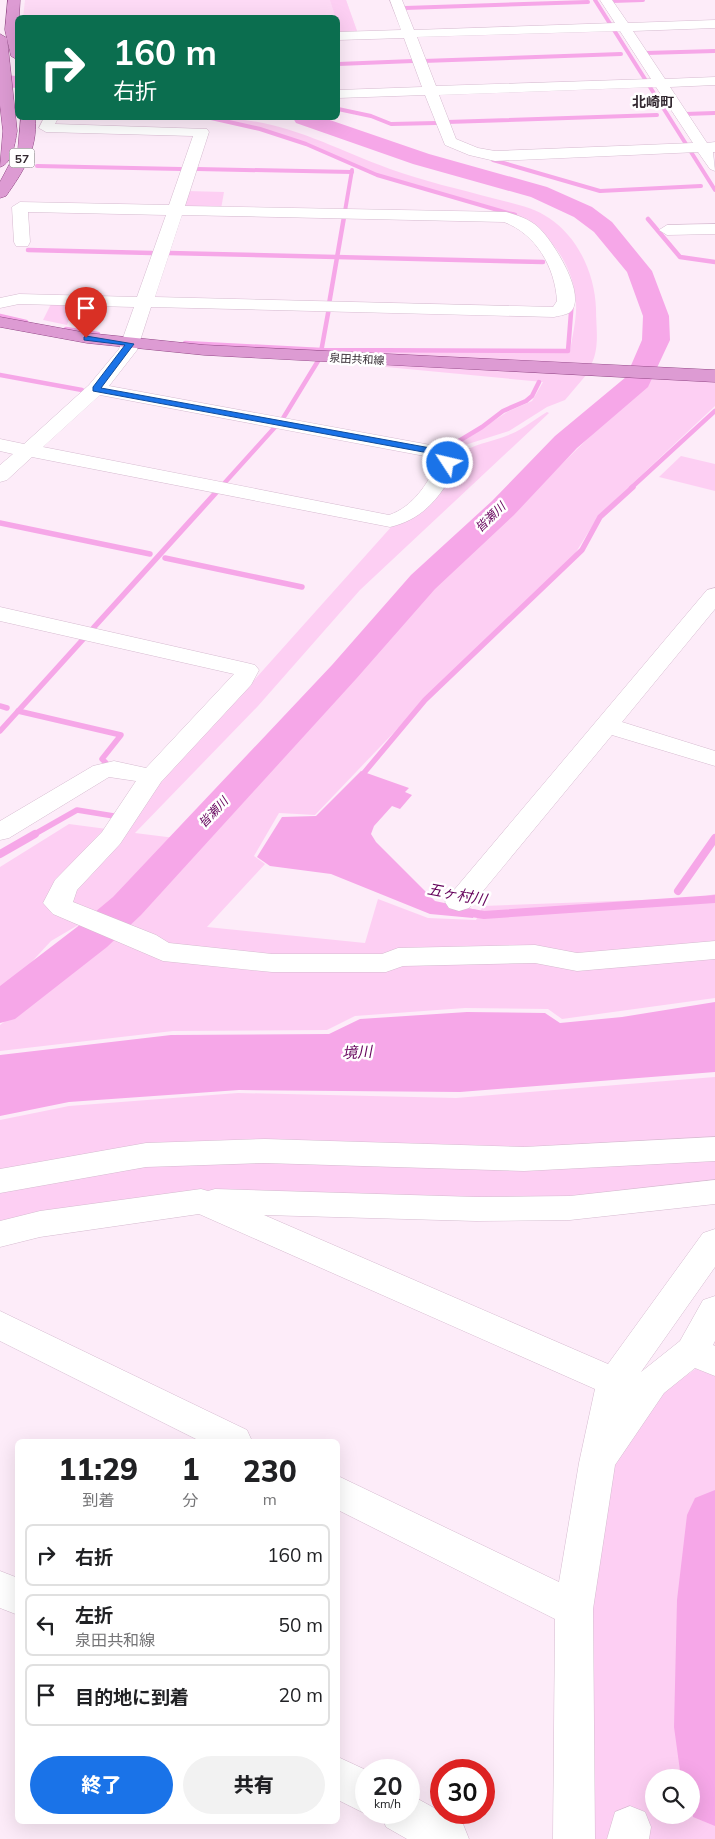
<!DOCTYPE html>
<html lang="ja">
<meta charset="utf-8">
<style>
:root{--surface:#fff;--page:#f2f2f2;--text:#202124;--muted:#757577;--line:#e0e0e0;--accent:#1a73e8}
body{margin:0;font-family:Mulish,"Noto Sans JP",sans-serif;background:var(--page);color:var(--text);height:100vh;display:flex;flex-direction:column;font-size:19px;white-space:nowrap}
*{box-sizing:border-box;margin:0}
p{font-size:16px;color:var(--muted)}
.icon{flex:none;width:28px;height:28px;fill:none;stroke:currentColor;stroke-width:2;stroke-linecap:round;stroke-linejoin:round}
.map{position:relative;flex:1;overflow:hidden}
.drawer{position:absolute;left:15px;top:1439px;width:325px;height:385px;display:flex;flex-direction:column;background:var(--surface);border-radius:8px;box-shadow:0 5px 20px #0002}
.drawer>*{flex:none}
.hud{position:absolute;left:15px;top:15px;width:325px;height:105px;border-radius:8px;box-shadow:0 5px 20px #0002;background:#0b6e4f;color:#fff;overflow:hidden}
.tools{position:absolute;left:645px;top:1769px;display:grid;gap:10px}
.tools a{display:grid;place-items:center;width:55px;height:55px;border-radius:50%;background:var(--surface);box-shadow:0 5px 20px #0002;font-size:25px}
.speed{position:absolute;left:355px;top:1759px;display:flex;gap:10px;font-size:25px;font-weight:700;text-align:center}
.speed>*{display:grid;place-content:center;width:65px;height:65px;border-radius:50%;background:var(--surface);box-shadow:0 5px 20px #0002;line-height:1}
.speed small{font-size:12px;font-weight:400}
.speed .limit{border:8px solid #d22;background:#fff;color:#111}
.pin{position:absolute;display:grid;place-items:center;width:42px;height:42px;color:#fff;margin:-51px -21px;border-radius:50% 50% 50% 0;rotate:-45deg;box-shadow:0 0 5px #0007}
.pin .icon{rotate:45deg}
.me{position:absolute;width:55px;margin:-28px;rotate:305deg;stroke-linejoin:round;filter:drop-shadow(0 0 4px #0008)}
.turn{display:flex;align-items:center;gap:18px;height:105px;padding:0 15px;font-size:22px}
.turn .icon{width:65px;height:65px;stroke-width:2.5}
.turn b{display:block;font-size:35px;line-height:42px}
.eta{display:flex;justify-content:space-evenly;align-items:center;height:85px;text-align:center}
.eta b{font-size:30px;font-weight:800;line-height:35px}
.primary-button{display:flex;gap:10px;margin-top:auto;padding:10px 15px}
.primary-button a{flex:1;height:58px;border-radius:30px;background:var(--accent);color:#fff;font-size:20px;font-weight:800;line-height:58px;text-align:center}
.primary-button a+a{background:var(--page);color:var(--text)}
ul{padding:0;list-style:none}
li{display:flex;align-items:center;gap:15px;height:62px;margin:0 10px 8px;padding:0 5px;border:2px solid var(--line);border-radius:8px}
li div{flex:1}
li b{display:block;font-size:19px}
li em{font-style:normal}
.map>svg:first-child{display:block}
.built{fill:#fddaf5}
.green{fill:#fdcff3;fill-rule:evenodd}
.water{fill:#f6a7e8}
.lines{fill:none;stroke-linecap:round;stroke-linejoin:round}
.stream-far3{stroke:#f6a7e8;stroke-width:4}
.stream-far2{stroke:#f6a7e8;stroke-width:4.5}
.stream-far1{stroke:#f6a7e8;stroke-width:5.5}
.stream{stroke:#f6a7e8;stroke-width:8}
.river{fill:#f6a7e8;fill-rule:evenodd}
.minor-casing{stroke:#d6bbd0;stroke-width:1}
.major-casing{stroke:#934887;stroke-width:1}
.minor{fill:#fff;fill-rule:evenodd}
.major{fill:#dd9bd3;fill-rule:evenodd}
.route{fill:#1a73e8;stroke:#114b97}
.labels{text-anchor:middle;dominant-baseline:central;stroke-width:5;stroke-linejoin:round;paint-order:stroke}
.far-street-label{font-size:11px;fill:#332931;stroke:#fff}
.shield{fill:#fff;stroke:#70696f;stroke-width:1}
.shield-label{font-size:12px;font-weight:bold;fill:#332931}
.far-water-label{font-size:12px;font-style:italic;fill:#64015a;stroke:#fff}
.far-quarter-label{font-size:14px;font-weight:bold;fill:#332931;stroke:#fff}
.water-label{font-size:15px;font-style:italic;fill:#64015a;stroke:#fff}
</style>
<div class="map">
<svg width="715" height="1839" viewBox="0 0 715 1839">
<rect width="100%" height="100%" fill="#fdecf9"/>
<polygon class="built" points="25,0 346,0 358,34 338,34 338,18 23,18"/>
<g class="green">
<polygon points="330,0 346,0 358,34 341,34"/>
<path d="M214 118C283 118 329 147 390 169 423 181 459 189 492 198 511 203 533 207 549 218 579 238 595 275 596 309 596 328 600 348 591 365L325 353 327 351 570 352C572 337 577 319 576 303 574 265 549 231 516 215L378 174 307 143 260 128Z"/>
<polygon points="187,191 224,192 221,209 182,206"/>
<polygon points="52,302 76,302 67,325 43,320"/>
<polygon points="323,361 587,374 565,400 547,407 509,431 468,444 452,453 448,451 507,412 532,401 543,382"/>
<polygon points="653,375 715,378 715,406 599,515 573,557 444,680 315,815 279,813 254,856 265,864 207,927 365,943 378,899 428,918 476,920 483,906 696,898 715,894 715,998 562,1019 548,1009 465,1008 355,1016 327,1030 173,1031 0,1051 0,1025 113,939 205,841 405,617"/>
<path d="M547 412 549 413 360 590 258 706 135 833 175 838 97 914 51 941 26 968 0 988V867L69 824 122 831 157 780 256 678 392 526C425 519 431 477 455 457 471 444 492 442 511 434 523 429 535 419 547 412Z"/>
<polygon points="681,456 715,464 715,491 659,477"/>
<polygon points="715,1077 715,1180 561,1198 208,1194 0,1223 0,1120 69,1106 238,1093 456,1098"/>
<path d="M698 1367 715 1375V1839H587L586 1612 609 1467 657 1397ZM654 1778H691V1815H654Z"/>
</g>
<g class="water">
<polygon points="361,771 409,788 405,792 412,795 400,809 392,806 374,826 371,834 376,842 435,901 477,910 473,918 430,914 331,874 270,866 257,857 282,817 316,816"/>
<path d="M84 926 110 937 0 1021V994C28 971 54 946 84 926Z"/>
<polygon points="715,1002 715,1072 460,1092 239,1090 69,1102 0,1116 0,1055 171,1035 329,1034 360,1019 467,1012 545,1013 560,1023 622,1017"/>
</g>
<g class="lines">
<g class="stream-far3">
<polyline points="595,0 715,190"/>
<polyline points="612,1 643,0"/>
<polyline points="405,8 588,2"/>
<polyline points="646,53 715,51"/>
<polyline points="423,61 621,54"/>
<polyline points="338,64 413,61"/>
<polyline points="338,109 371,116 391,124 436,123"/>
<polyline points="685,114 715,113"/>
<polyline points="211,118 260,129 306,144 377,175 515,215"/>
<polyline points="447,122 657,115"/>
<polyline points="493,160 600,191 701,186"/>
<polyline points="37,166 181,169"/>
<polyline points="197,169 352,172"/>
<polyline points="345,211 352,170"/>
</g>
<g class="stream-far2">
<polyline points="511,214 515,215"/>
<polyline points="648,219 680,257 715,262"/>
<polyline points="28,250 152,253"/>
<polyline points="169,253 543,262"/>
<polyline points="329,304 344,217"/>
<polyline points="0,316 26,322"/>
<polyline points="66,329 98,334"/>
<polyline points="185,343 321,350 568,351 572,300"/>
<polyline points="321,352 329,308"/>
<polyline points="0,375 82,390"/>
<polyline points="282,420 318,361"/>
<polyline points="444,450 482,427 503,411 526,401 532,396 539,382"/>
<polyline points="220,488 276,426"/>
<polyline points="631,488 715,411"/>
</g>
<g class="stream-far1">
<polyline points="0,523 150,554"/>
<polyline points="165,558 302,587"/>
<polyline points="0,706 7,708"/>
<polyline points="18,711 121,735 102,759 106,763"/>
<polyline points="0,731 221,487"/>
<polyline points="358,780 425,700 582,550 600,517 633,487"/>
<polyline points="33,835 77,810 120,817"/>
</g>
<g class="stream">
<polyline points="0,854 35,834"/>
<polyline points="678,891 715,838"/>
<polyline points="466,912 484,915 715,899"/>
</g>
<g class="river">
<polygon points="0,75 18,76 18,88 0,87"/>
<polygon points="293,118 324,118 429,154 547,187 592,207 612,222 652,271 669,316 670,340 648,387 577,448 514,515 435,589 356,679 141,915 107,947 15,1019 0,1023 0,986 77,927 113,897 332,665 411,575 492,501 555,436 626,377 642,340 643,316 627,272 594,232 574,217 531,197 413,164 296,123"/>
<polygon points="715,1490 715,1826 693,1817 691,1778 681,1778 674,1727 677,1600 687,1515 695,1498"/>
</g>
<g class="minor-casing">
<g id="minor">
<path d="M390 0H402L414 30 615 23 600 0H612L628 23 715 20V28L633 31 665 79 715 77V85L670 87 707 143 715 142V152H713L715 171 710 169 698 152 495 161 469 155 445 145 425 95 338 98V90L422 87 404 38 338 40V32L401 30ZM620 31 651 79 436 86 417 37ZM656 87 693 143 495 151 478 148 456 139 439 95Z"/>
<path d="M44 118H58L55 124 207 129 209 132 185 206 506 212C517 215 529 219 538 227 551 238 590 298 569 313 565 315 558 316 554 317L151 307 137 350 109 386 436 446 455 455 458 463C443 494 425 519 390 527L32 457 7 480 0 482V465L13 454 0 451V439L24 444 89 385 119 349 134 307 19 304 0 308V298L19 294 137 297 166 215 28 212 30 242 28 246H16L14 242 12 207 20 202 169 205 193 136 46 132 39 128ZM182 215 504 222C536 234 555 267 557 301L553 307 155 297ZM100 395 430 457 438 463C427 484 413 507 389 515L43 447Z"/>
<polygon points="715,224 715,234 667,235 659,230 667,225"/>
<polygon points="715,588 715,609 622,722 715,751 715,766 612,735 469,908 459,911 449,908 445,902 449,896 707,590"/>
<polygon points="0,607 247,663 255,665 259,670 251,685 161,782 120,844 77,890 73,902 156,935 169,943 272,954 382,954 398,948 535,945 577,953 715,941 715,959 577,971 535,963 403,966 386,972 272,972 163,961 53,914 43,903 55,880 102,832 136,781 109,777 9,838 0,840 0,821 93,766 114,761 146,768 234,674 0,621"/>
<polygon points="715,1137 715,1161 524,1171 265,1163 146,1167 0,1193 0,1169 146,1143 265,1139 524,1147"/>
<polygon points="715,1180 715,1204 570,1220 476,1221 264,1215 608,1364 703,1233 715,1229 715,1267 641,1372 680,1341 703,1300 715,1296 715,1341 713,1345 715,1346 715,1376 695,1368 664,1393 615,1465 593,1609 595,1839 553,1839 555,1619 338,1510 338,1476 559,1582 579,1463 595,1389 199,1214 40,1237 0,1247 0,1221 40,1211 201,1189 208,1191 215,1189 476,1197 570,1196"/>
<polygon points="0,1311 247,1430 252,1441 200,1441 0,1341"/>
<polygon points="0,1571 18,1578 18,1615 0,1608"/>
<polygon points="338,1757 366,1770 366,1812 369,1812 366,1814 338,1800"/>
<polygon points="409,1794 463,1824 469,1839 407,1839 386,1827 380,1812 409,1812"/>
<polygon points="630,1806 645,1812 651,1827 649,1839 607,1839 615,1812"/>
</g>
</g>
<g class="major-casing">
<g id="major">
<polygon points="8,0 20,0 19,18 18,18 18,60 11,56 5,30"/>
<path d="M0 34 7 38 17 131C15 142 13 163 0 167L3 131 0 105Z"/>
<path d="M21 118H35C38 149 23 172 6 196L0 198V182L18 148Z"/>
<polygon points="0,317 87,333 204,345 715,370 715,382 204,355 87,343 0,327"/>
</g>
</g>
<use href="#minor" class="minor"/>
<use href="#major" class="major"/>
</g>
<polygon class="route" points="86,336 134,344 101,388 436,449 448,453 453,458 453,463 445,465 442,456 434,454 93,391 93,387 125,345 84,340 84,337"/>
<g class="labels">
<g class="far-street-label">
<text transform="translate(357 359) rotate(3)">泉田共和線</text>
</g>
<rect class="shield" x="9.5" y="148.5" width="25" height="19" rx="4"/>
<g class="shield-label">
<text x="22" y="158">57</text>
</g>
<g class="far-water-label">
<text transform="translate(490 517) rotate(-44)">皆瀬川</text>
<text transform="translate(213 812) rotate(-47)">皆瀬川</text>
</g>
<g class="far-quarter-label">
<text x="653" y="102">北崎町</text>
</g>
<g class="water-label">
<text transform="translate(457 894) rotate(11)">五ヶ村川</text>
<text transform="translate(357 1052) rotate(-3)">境川</text>
</g>
</g>
</svg>
<div class="tools">
<a><svg class="icon" aria-label="search" viewBox="0 0 24 24"><circle cx="10" cy="10" r="6"/><path d="M15 15l6 6"/></svg></a>
</div>
<div class="speed"><div>20<small>km/h</small></div><div class="limit">30</div></div>
<div class="pin" style="left:86px;top:338px;background:#d93025"><svg class="icon" aria-label="arrive" viewBox="0 0 24 24"><path d="M6 21V4h12l-3 4 3 4H6"/></svg></div>
<svg class="me" style="left:448px;top:463px" viewBox="-20 -20 40 40"><circle r="17" fill="#1a73e8" stroke="#fff" stroke-width="3"/><path d="M0-11L8 9 0 5-8 9z" fill="#fff"/></svg>
<div class="hud">
<div class="turn"><svg class="icon" aria-label="right" viewBox="0 0 24 24"><path d="M7 20v-9h11M14 6l5 5-5 5"/></svg><div><b>160 m</b>右折</div></div>
</div>
<section class="drawer">
<div class="eta">
<div><b>11:29</b><p>到着</p></div>
<div><b>1</b><p>分</p></div>
<div><b>230</b><p>m</p></div>
</div>
<ul>
<li><svg class="icon" aria-label="right" viewBox="0 0 24 24"><path d="M7 20v-9h11M14 6l5 5-5 5"/></svg><div><b>右折</b></div><em>160 m</em></li>
<li><svg class="icon" aria-label="left" viewBox="0 0 24 24"><path d="M17 20v-9H6M10 6l-5 5 5 5"/></svg><div><b>左折</b><p>泉田共和線</p></div><em>50 m</em></li>
<li><svg class="icon" aria-label="arrive" viewBox="0 0 24 24"><path d="M6 21V4h12l-3 4 3 4H6"/></svg><div><b>目的地に到着</b></div><em>20 m</em></li>
</ul>
<div class="primary-button"><a>終了</a><a>共有</a></div>
</section>
</div>
